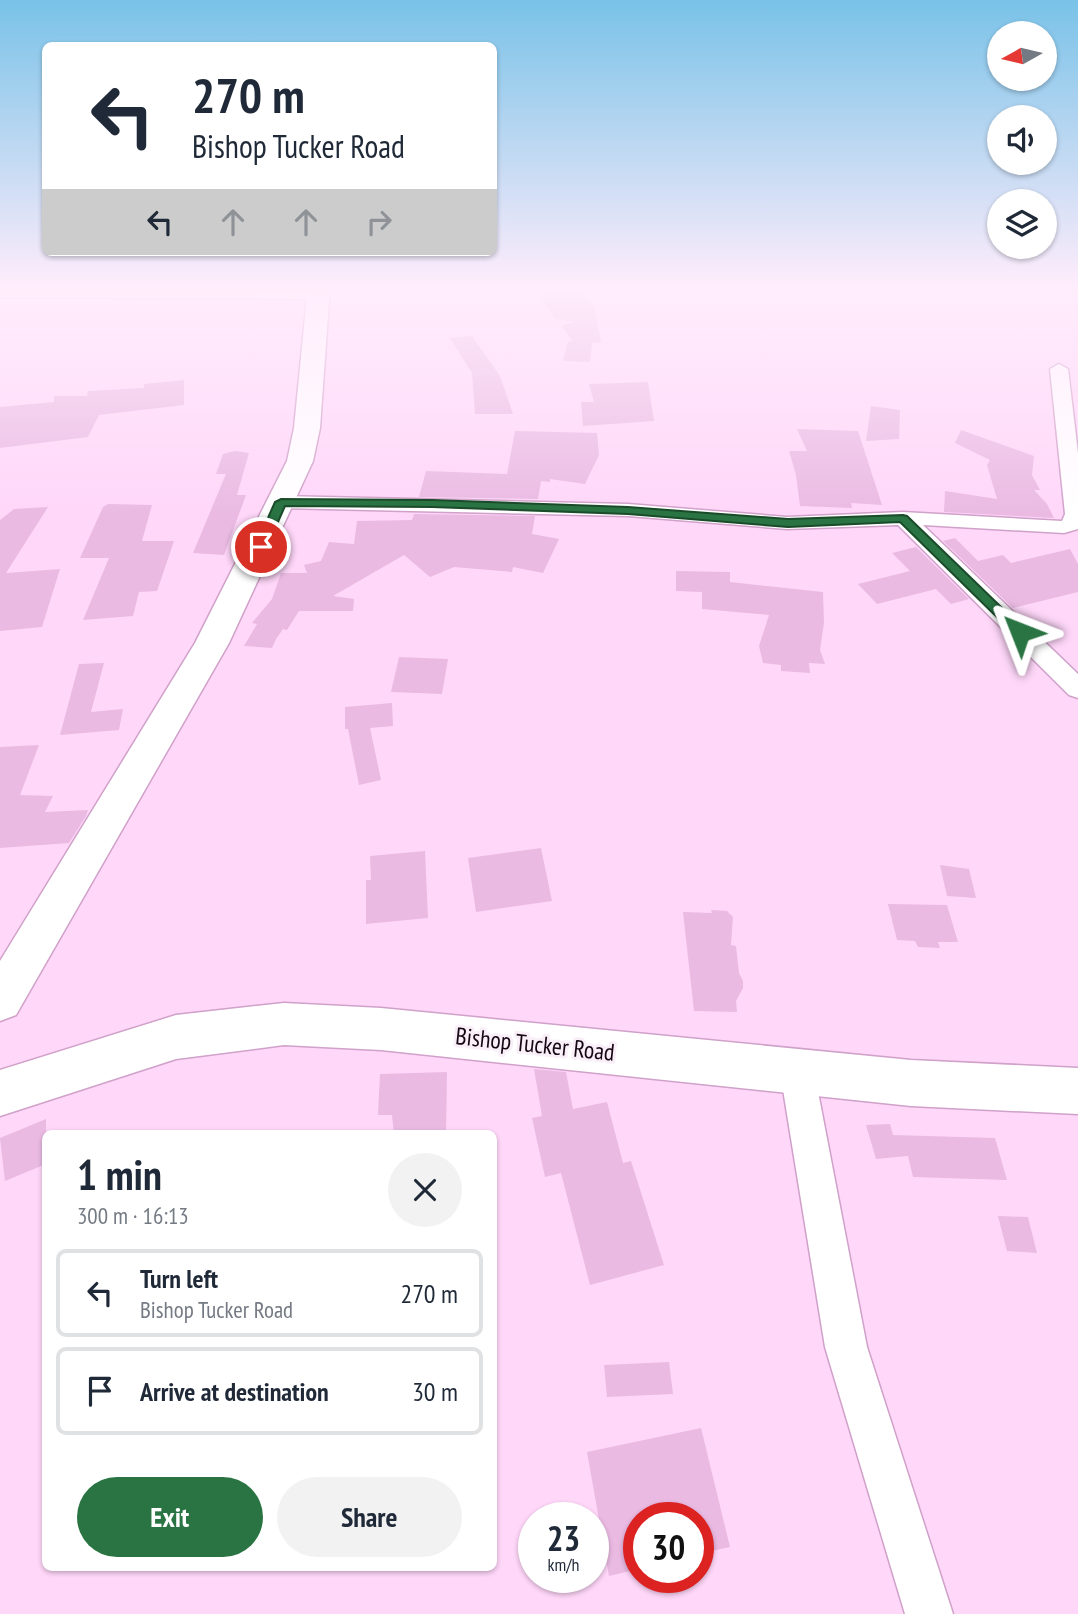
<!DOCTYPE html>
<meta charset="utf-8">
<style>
:root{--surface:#fff;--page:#f2f2f3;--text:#1f2937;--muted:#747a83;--line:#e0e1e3;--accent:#297442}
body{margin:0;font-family:"PT Sans Narrow",sans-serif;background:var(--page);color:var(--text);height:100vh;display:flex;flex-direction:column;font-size:26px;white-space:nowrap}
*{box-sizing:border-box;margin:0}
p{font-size:23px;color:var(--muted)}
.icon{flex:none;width:38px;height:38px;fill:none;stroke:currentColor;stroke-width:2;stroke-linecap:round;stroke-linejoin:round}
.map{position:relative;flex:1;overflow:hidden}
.panel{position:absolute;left:42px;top:1130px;width:455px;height:441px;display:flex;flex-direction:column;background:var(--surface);border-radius:10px;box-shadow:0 2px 5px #0004}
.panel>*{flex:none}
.hud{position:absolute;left:42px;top:42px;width:455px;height:214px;border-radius:10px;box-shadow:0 2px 5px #0004;background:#fff;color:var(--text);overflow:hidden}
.needle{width:46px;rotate:262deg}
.controls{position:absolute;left:987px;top:21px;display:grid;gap:14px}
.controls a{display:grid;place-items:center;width:70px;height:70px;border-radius:50%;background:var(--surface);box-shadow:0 2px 5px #0004;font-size:35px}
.speed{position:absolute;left:518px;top:1502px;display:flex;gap:14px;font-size:35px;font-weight:700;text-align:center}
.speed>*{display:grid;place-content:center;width:91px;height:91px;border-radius:50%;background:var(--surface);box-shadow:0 2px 5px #0004;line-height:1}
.speed small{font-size:18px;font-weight:400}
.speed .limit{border:10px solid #d22;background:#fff;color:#111}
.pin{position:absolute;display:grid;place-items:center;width:60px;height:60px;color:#fff;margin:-30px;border:4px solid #fff;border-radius:50%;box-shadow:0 2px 7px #0007}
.me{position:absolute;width:77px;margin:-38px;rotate:315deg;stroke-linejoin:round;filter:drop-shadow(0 0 5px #0008)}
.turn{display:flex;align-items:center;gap:24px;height:147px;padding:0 35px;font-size:32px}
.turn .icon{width:91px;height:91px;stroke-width:2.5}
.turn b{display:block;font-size:49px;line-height:60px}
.lanes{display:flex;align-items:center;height:66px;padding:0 35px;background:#0003;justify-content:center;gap:35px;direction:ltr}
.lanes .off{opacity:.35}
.round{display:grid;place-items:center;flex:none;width:74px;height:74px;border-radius:37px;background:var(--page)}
.overview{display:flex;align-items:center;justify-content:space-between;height:119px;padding:0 35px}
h1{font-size:42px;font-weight:700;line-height:52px}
.cta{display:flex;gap:14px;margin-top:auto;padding:14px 35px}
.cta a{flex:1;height:80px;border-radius:42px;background:var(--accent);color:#fff;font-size:28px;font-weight:700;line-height:80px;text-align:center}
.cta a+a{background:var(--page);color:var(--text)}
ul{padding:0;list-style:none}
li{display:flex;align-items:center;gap:21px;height:88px;margin:0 14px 10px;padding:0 21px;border:4px solid var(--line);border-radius:10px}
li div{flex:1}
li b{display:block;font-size:26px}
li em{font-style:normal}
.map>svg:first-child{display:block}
.building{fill:#eabae3}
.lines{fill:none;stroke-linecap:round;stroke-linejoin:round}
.minor-casing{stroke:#d0a1c9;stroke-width:3}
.secondary-casing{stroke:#d0a1c9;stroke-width:3}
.minor{fill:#fff;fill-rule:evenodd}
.secondary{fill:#fff;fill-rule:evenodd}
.route{fill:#297442;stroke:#1b4b2b;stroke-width:2}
.labels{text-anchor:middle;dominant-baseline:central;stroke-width:6;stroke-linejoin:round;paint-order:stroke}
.near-street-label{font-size:24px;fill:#160614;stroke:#f9eff8}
</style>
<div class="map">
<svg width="1078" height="1614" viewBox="0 0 1078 1614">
<rect width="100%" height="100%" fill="#ffd7f9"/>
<g class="building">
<polygon points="581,288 594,306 601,342 592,343 590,362 563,361 568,341 573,341 561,326 575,322 556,319 537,295"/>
<polygon points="472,336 500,376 513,414 475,414 472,373 450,338"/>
<polygon points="184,380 184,405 99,415 88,437 0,448 0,407 54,402 54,396 87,396 88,391 144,388 144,384"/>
<polygon points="648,382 654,421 583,426 581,402 594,402 589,384"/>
<polygon points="871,406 900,410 899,439 866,441"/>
<polygon points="797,429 858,431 882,505 851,503 852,508 800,506 796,475 789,451 807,451"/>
<polygon points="961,430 1034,456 1032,475 1040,490 1034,490 1047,504 1054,518 944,512 945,491 997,499 987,465 990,460 955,443"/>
<polygon points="515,431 597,433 599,455 585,484 550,479 550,482 541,481 538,499 419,497 426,471 507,474"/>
<polygon points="235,451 249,453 237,495 246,495 224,555 193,553 226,474 216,474 223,454"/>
<polygon points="108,504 152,505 142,541 174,541 157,591 139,592 133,616 83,620 109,558 80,558 103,507"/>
<polygon points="48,507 6,573 60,569 42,627 0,631 0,520 14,509"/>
<polygon points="414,514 535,516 532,534 559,539 543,573 513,567 512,572 454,567 430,577 404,555 333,596 354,599 353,611 299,611 287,630 283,629 276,639 272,648 244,646 257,624 252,623 272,599 281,573 307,573 304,565 321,561 329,542 354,544 357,521 412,520"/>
<polygon points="955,538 978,561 1003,555 1011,563 1070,549 1078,564 1078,592 1013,608 943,541"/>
<polygon points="916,547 969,599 951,604 936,589 877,604 858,584 910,571 892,553"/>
<polygon points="676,571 730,572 730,582 823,592 824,623 820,650 825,664 809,663 810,673 781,671 781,665 763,663 759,646 769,615 702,609 702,592 676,591"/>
<polygon points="399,657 448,659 442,694 391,692"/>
<polygon points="104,663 91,712 123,709 119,730 60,735 79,664"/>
<polygon points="392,703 393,726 370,728 381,780 359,785 348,729 345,729 345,707"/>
<polygon points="39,745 20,795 53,796 45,812 88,810 86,816 69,843 0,848 0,747"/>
<polygon points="541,848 552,901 476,912 468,858"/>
<polygon points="425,851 428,918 366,924 366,880 371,880 370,856"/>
<polygon points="940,865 969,869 976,898 947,896"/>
<polygon points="888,904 947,905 958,942 938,942 940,948 918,947 915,941 897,940"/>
<polygon points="711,910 727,911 733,917 731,945 736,946 739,973 743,981 743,988 736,1001 737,1012 694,1011 683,912 712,913"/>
<polygon points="534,1069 566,1072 573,1109 607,1102 623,1163 631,1161 664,1265 590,1285 561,1173 545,1177 532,1118 542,1116"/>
<polygon points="447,1072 446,1134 394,1134 392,1115 378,1115 380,1074"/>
<polygon points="46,1119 46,1164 5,1181 0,1138"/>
<polygon points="890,1124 893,1135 995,1138 1007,1180 913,1177 908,1156 876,1159 866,1125"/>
<polygon points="998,1216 1028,1217 1037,1253 1007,1251"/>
<polygon points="669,1362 673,1394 607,1397 604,1365"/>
<polygon points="701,1428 730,1547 698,1554 698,1517 639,1517 639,1569 609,1576 587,1452"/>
</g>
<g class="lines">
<g class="minor-casing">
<g id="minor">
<polygon points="0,287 317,289 325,294 317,299 0,297"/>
<polygon points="1059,364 1068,369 1078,453 1078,529 1064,533 923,525 1078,674 1078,698 1069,695 898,525 787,529 628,516 281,508 274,506 271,502 274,498 281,496 628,504 787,517 903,512 1062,521 1065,514 1050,369"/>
<polygon points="797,1055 809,1059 814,1071 867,1347 953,1614 905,1614 825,1347 780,1071 785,1059"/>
</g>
</g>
<g class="secondary-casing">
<g id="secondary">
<polygon points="308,287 330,287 320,428 313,461 229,643 16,1015 0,1021 0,961 195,643 287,461 294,428"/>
<polygon points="284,1003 381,1008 911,1060 1078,1068 1078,1114 911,1106 381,1050 284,1045 176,1059 0,1116 0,1070 176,1015"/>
</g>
</g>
<use href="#minor" class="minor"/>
<use href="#secondary" class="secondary"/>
</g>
<linearGradient id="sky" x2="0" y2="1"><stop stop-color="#79c2e8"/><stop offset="0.56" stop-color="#ffedfc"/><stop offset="1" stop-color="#ffedfc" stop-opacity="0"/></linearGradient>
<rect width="1078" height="513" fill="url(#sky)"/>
<polygon class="route" points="281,499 432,500 628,507 788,519 903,515 907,516 1027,632 1020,637 1015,635 900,522 788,527 628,514 432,507 285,506 267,547 265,550 256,550 255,547 275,502"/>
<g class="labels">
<g class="near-street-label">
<text transform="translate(535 1044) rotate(6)">Bishop Tucker Road</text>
</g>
</g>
</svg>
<div class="controls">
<a><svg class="needle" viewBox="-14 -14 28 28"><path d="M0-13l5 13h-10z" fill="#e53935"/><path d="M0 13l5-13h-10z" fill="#747a83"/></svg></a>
<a><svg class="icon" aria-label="sound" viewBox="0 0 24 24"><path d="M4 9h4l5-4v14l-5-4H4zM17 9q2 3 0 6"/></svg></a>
<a><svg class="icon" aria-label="layers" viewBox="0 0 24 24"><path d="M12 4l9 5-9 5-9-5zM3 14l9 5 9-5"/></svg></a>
</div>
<div class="speed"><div>23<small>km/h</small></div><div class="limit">30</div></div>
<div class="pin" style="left:261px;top:547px;background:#d93025"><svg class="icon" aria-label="arrive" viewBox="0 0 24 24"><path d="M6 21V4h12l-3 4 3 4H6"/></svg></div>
<svg class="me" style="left:1020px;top:632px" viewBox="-20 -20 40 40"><path d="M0-17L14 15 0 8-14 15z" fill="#297442" stroke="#fff" stroke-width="4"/></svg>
<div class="hud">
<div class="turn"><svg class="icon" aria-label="left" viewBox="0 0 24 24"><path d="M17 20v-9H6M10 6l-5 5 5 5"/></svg><div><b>270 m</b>Bishop Tucker Road</div></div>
<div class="lanes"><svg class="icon" aria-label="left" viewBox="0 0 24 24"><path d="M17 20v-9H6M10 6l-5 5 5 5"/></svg><svg class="icon off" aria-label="ahead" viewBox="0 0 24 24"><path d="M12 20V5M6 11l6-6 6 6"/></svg><svg class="icon off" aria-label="ahead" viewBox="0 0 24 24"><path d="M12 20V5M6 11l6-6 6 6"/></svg><svg class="icon off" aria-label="right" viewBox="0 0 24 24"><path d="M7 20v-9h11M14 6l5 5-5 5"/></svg></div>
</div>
<section class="panel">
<div class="overview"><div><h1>1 min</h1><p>300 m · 16:13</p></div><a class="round"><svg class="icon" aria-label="close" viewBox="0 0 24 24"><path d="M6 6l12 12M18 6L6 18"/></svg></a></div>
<ul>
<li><svg class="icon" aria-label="left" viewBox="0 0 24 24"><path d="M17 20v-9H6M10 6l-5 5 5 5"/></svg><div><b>Turn left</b><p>Bishop Tucker Road</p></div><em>270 m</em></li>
<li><svg class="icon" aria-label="arrive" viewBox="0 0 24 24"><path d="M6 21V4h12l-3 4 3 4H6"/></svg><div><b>Arrive at destination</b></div><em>30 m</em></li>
</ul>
<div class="cta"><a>Exit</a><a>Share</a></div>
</section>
</div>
